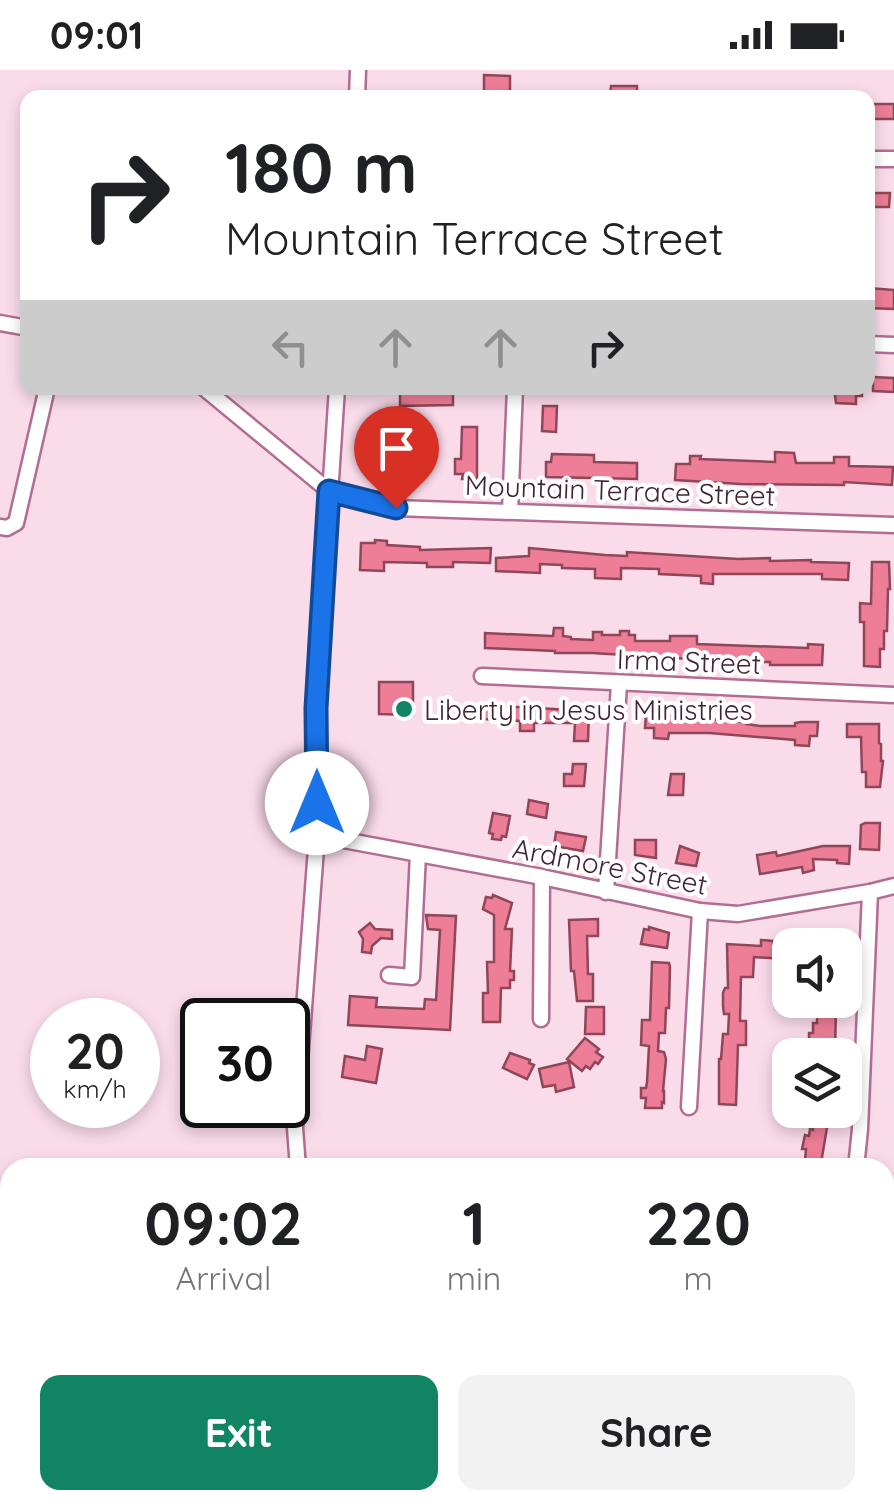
<!DOCTYPE html>
<style>
:root{--surface:#fff;--page:#f2f2f2;--text:#202124;--muted:#757577;--accent:#108463}
body{margin:0;font-family:Quicksand,sans-serif;background:var(--page);color:var(--text);height:100vh;display:flex;flex-direction:column;font-size:38px;white-space:nowrap}
*{box-sizing:border-box;margin:0}
p{font-size:32px;color:var(--muted)}
.icon{flex:none;width:55px;height:55px;fill:none;stroke:currentColor;stroke-width:2;stroke-linecap:round;stroke-linejoin:round}
.map{position:relative;flex:1;overflow:hidden}
.sheet{position:absolute;left:0px;top:1088px;width:895px;height:352px;display:flex;flex-direction:column;background:var(--surface);border-radius:30px 30px 0 0;box-shadow:0 5px 15px #0003}
.sheet>*{flex:none}
.banner{position:absolute;left:20px;top:20px;width:855px;height:305px;border-radius:20px;box-shadow:0 5px 15px #0003;background:#fff;color:var(--text);overflow:hidden}
.fabs{position:absolute;left:772px;top:858px;display:grid;gap:20px}
.fabs a{display:grid;place-items:center;width:90px;height:90px;border-radius:20px;background:var(--surface);box-shadow:0 5px 15px #0003;font-size:50px}
.speed{position:absolute;left:30px;top:928px;display:flex;gap:20px;font-size:50px;font-weight:700;text-align:center}
.speed>*{display:grid;place-content:center;width:130px;height:130px;border-radius:50%;background:var(--surface);box-shadow:0 5px 15px #0003;line-height:1}
.speed small{font-size:25px;font-weight:400}
.speed .limit{border:5px solid #111;border-radius:15px;background:#fff;color:#111}
.pin{position:absolute;display:grid;place-items:center;width:85px;height:85px;color:#fff;margin:-102px -42px;border-radius:50% 50% 50% 0;rotate:-45deg;box-shadow:0 0 10px #0007}
.pin .icon{rotate:45deg}
.me{position:absolute;width:110px;margin:-55px;rotate:0deg;stroke-linejoin:round;filter:drop-shadow(0 0 8px #0008)}
.turn{display:flex;align-items:center;gap:35px;height:210px;padding:0 40px;font-size:45px}
.turn .icon{width:130px;height:130px;stroke-width:2.5}
.turn b{display:block;font-size:70px;line-height:85px}
.lanes{display:flex;align-items:center;height:95px;padding:0 40px;background:#0003;justify-content:center;gap:50px;direction:ltr}
.lanes .off{opacity:.35}
.eta{display:flex;justify-content:space-evenly;align-items:center;height:170px;text-align:center}
.eta b{font-size:60px;font-weight:800;line-height:70px}
.action{display:flex;gap:20px;margin-top:auto;padding:20px 40px}
.action a{flex:1;height:115px;border-radius:20px;background:var(--accent);color:#fff;font-size:40px;font-weight:800;line-height:115px;text-align:center}
.action a+a{background:var(--page);color:var(--text)}
.status{display:flex;justify-content:space-between;align-items:center;height:70px;padding:0 50px;background:var(--surface);direction:ltr}
.status svg{height:28px;fill:currentColor}
.map>svg:first-child{display:block}
.building{fill:#ee7d97;stroke:#8f4757;stroke-width:2.5}
.lines{fill:none;stroke-linecap:round;stroke-linejoin:round}
.minor-casing{stroke:#b26e92;stroke-width:19}
.minor{stroke:#fff;stroke-width:14}
.route-casing{stroke:#114b97;stroke-width:25}
.route{stroke:#1a73e8;stroke-width:18}
.poi-dot{fill:#108463;stroke:#fff;stroke-width:4}
.labels{text-anchor:middle;dominant-baseline:central;stroke-width:8;stroke-linejoin:round;paint-order:stroke}
.street-label{font-size:28px;fill:#412434;stroke:#fff}
.poi-label{font-size:28px;fill:#412434;stroke:#fff;text-anchor:start}
</style>
<div class="status"><b>09:01</b><svg viewBox="0 0 49 12"><path d="M0 12V9h3v3zM5 12V6h3v6zM10 12V3h3v9zM15 12V0h3v12zM26 1h20v11H26zM47 4h2v5h-2z"/></svg></div>
<div class="map">
<svg width="894" height="1439" viewBox="0 0 894 1439">
<rect width="100%" height="100%" fill="#fadbea"/>
<g class="building">
<polygon points="484,5 510,6 510,28 484,28"/>
<polygon points="611,16 637,16 637,28 610,28"/>
<rect x="870" y="34" width="24" height="15"/>
<polygon points="868,123 890,123 889,137 868,137"/>
<polygon points="868,218 894,220 894,239 868,238"/>
<polygon points="873,307 894,308 894,322 873,321"/>
<polygon points="400,318 453,318 453,335 400,336"/>
<polygon points="834,318 862,318 862,326 856,326 856,334 836,333"/>
<polygon points="543,336 557,336 556,362 542,361"/>
<polygon points="462,357 477,357 477,409 462,409 463,404 455,404 455,389 461,389"/>
<polygon points="377,373 391,373 390,394 365,394 365,378 377,378"/>
<polygon points="775,382 794,383 796,393 834,393 834,387 849,387 849,396 893,397 892,415 844,412 844,415 741,414 675,410 676,394 690,394 690,386 701,386 700,389 775,392"/>
<polygon points="552,384 594,385 594,392 637,393 637,409 602,408 602,411 593,410 593,408 546,407 546,392 551,392"/>
<polygon points="396,389 421,390 421,406 396,406"/>
<polygon points="375,470 387,471 387,475 420,477 420,480 491,478 490,493 453,492 453,497 427,497 427,493 384,492 384,501 360,500 361,473 375,473"/>
<polygon points="529,478 605,485 627,486 627,482 738,489 770,488 770,491 811,490 811,492 849,493 848,510 822,509 822,504 713,504 713,514 701,513 701,506 659,504 659,499 621,498 621,509 595,508 595,499 562,498 562,495 540,494 540,503 496,501 496,488 529,486"/>
<polygon points="872,492 889,492 890,519 888,519 887,561 884,561 884,579 880,579 880,597 864,596 864,552 860,552 860,533 871,534"/>
<polygon points="554,558 563,558 563,566 571,567 571,569 593,570 593,562 602,562 602,565 620,565 620,561 629,561 629,565 635,565 635,571 670,571 670,566 697,566 697,574 808,578 808,574 823,575 822,595 770,595 770,592 741,592 592,583 555,583 555,581 485,578 485,563 551,566 553,566"/>
<polygon points="379,612 413,612 413,645 379,644"/>
<polygon points="481,635 589,641 588,671 574,671 575,653 534,653 534,661 520,661 520,651 483,649"/>
<polygon points="646,644 746,652 746,654 760,656 795,656 795,653 801,652 818,652 817,666 810,666 809,676 795,675 795,670 709,663 669,663 668,669 654,668 654,658 645,658"/>
<polygon points="847,654 879,654 879,673 881,674 881,691 883,691 880,717 866,717 866,702 862,702 861,667 847,667"/>
<polygon points="573,694 586,694 584,716 564,716 564,704 572,704"/>
<polygon points="671,704 684,704 683,725 668,725"/>
<polygon points="529,730 548,734 546,748 527,744"/>
<polygon points="493,743 510,746 506,767 502,766 501,770 492,769 493,764 489,763"/>
<polygon points="865,753 880,753 879,780 860,779 861,755"/>
<polygon points="556,762 586,767 583,781 554,776"/>
<polygon points="635,770 656,770 656,788 635,785"/>
<polygon points="680,776 699,783 696,796 676,793"/>
<polygon points="823,776 850,776 849,794 837,793 837,790 813,789 814,800 803,803 802,797 760,804 757,785 776,782 777,786"/>
<polygon points="493,825 512,833 505,859 512,859 510,901 514,901 514,910 510,910 510,918 501,918 500,952 483,952 483,923 488,923 487,892 494,892 494,845 483,839 486,827 492,828"/>
<polygon points="426,845 456,846 450,960 348,955 350,926 377,928 376,937 424,939 425,929 436,930 440,860 428,859"/>
<polygon points="598,849 598,866 587,866 588,904 593,904 593,931 577,931 574,901 571,901 569,850"/>
<polygon points="370,853 375,859 392,860 392,869 381,868 372,876 371,883 362,882 363,869 359,862"/>
<polygon points="649,857 669,863 667,878 641,874 644,859 649,860"/>
<polygon points="761,870 773,871 773,874 784,875 783,889 754,887 753,907 741,907 740,951 746,951 746,975 738,975 736,1035 719,1034 719,989 721,989 723,964 728,964 729,944 724,944 723,936 723,923 725,918 728,918 727,874 761,876"/>
<polygon points="652,892 669,893 670,897 669,938 666,938 665,963 659,963 658,981 664,982 666,989 663,1021 664,1021 664,1033 662,1032 662,1038 645,1038 646,1028 641,1028 641,1018 646,1018 647,1012 649,976 641,975 642,950 650,950"/>
<polygon points="817,936 836,937 835,983 833,985 817,985 817,980 809,980 809,963 813,963 813,953 817,953"/>
<polygon points="586,937 604,937 604,964 585,964"/>
<polygon points="585,968 599,979 596,982 603,987 598,994 595,992 590,999 586,996 582,1001 567,989"/>
<polygon points="367,976 382,979 376,1013 342,1007 345,986 365,990"/>
<polygon points="510,983 530,990 529,993 534,995 527,1009 503,998"/>
<polygon points="569,992 574,1017 556,1022 555,1015 543,1017 539,999"/>
<polygon points="814,1040 830,1040 821,1093 805,1090 806,1079 802,1079 805,1065 809,1066 810,1059 813,1060"/>
<polygon points="862,1430 891,1430 892,1439 864,1439"/>
</g>
<g class="lines">
<g class="minor-casing">
<g id="minor">
<polyline points="357,28 358,0"/>
<polyline points="868,89 894,89"/>
<polyline points="0,253 28,258"/>
<polyline points="868,274 894,275"/>
<polyline points="204,318 329,421 395,438 894,455"/>
<polyline points="510,441 515,318"/>
<polyline points="0,457 7,458 16,453 47,318"/>
<polyline points="482,606 894,625"/>
<polyline points="317,765 542,807 700,841 738,844 870,822 894,816"/>
<polyline points="606,822 619,614"/>
<polyline points="389,905 412,907 418,784"/>
<polyline points="541,949 542,807"/>
<polyline points="689,1037 700,841"/>
<polyline points="298,1098 295,1058 317,765 316,638 337,318"/>
<polyline points="856,1098 860,1059 870,822"/>
<polyline points="885,1155 894,1164"/>
<polyline points="885,1269 894,1256"/>
<polyline points="0,1270 10,1254"/>
<polyline points="0,1296 10,1301"/>
<polyline points="885,1387 894,1383"/>
<polyline points="109,1439 123,1430"/>
<polyline points="276,1439 276,1430"/>
<polyline points="519,1439 519,1430"/>
<polyline points="825,1439 826,1430"/>
</g>
</g>
<use href="#minor" class="minor"/>
</g>
<g class="lines">
<g class="route-casing">
<polyline id="route" points="317,733 316,638 329,421 396,438"/>
</g>
<use href="#route" class="route"/>
</g>
<circle class="poi-dot" cx="404" cy="639" r="10"/>
<g class="labels">
<g class="street-label">
<text transform="translate(620 420) rotate(2)">Mountain Terrace Street</text>
<text transform="translate(689 591) rotate(2)">Irma Street</text>
<text transform="translate(610 796) rotate(11)">Ardmore Street</text>
</g>
<g class="poi-label">
<text x="424" y="639">Liberty in Jesus Ministries</text>
</g>
</g>
</svg>
<div class="fabs">
<a><svg class="icon" aria-label="sound" viewBox="0 0 24 24"><path d="M4 9h4l5-4v14l-5-4H4zM17 9q2 3 0 6"/></svg></a>
<a><svg class="icon" aria-label="layers" viewBox="0 0 24 24"><path d="M12 4l9 5-9 5-9-5zM3 14l9 5 9-5"/></svg></a>
</div>
<div class="speed"><div>20<small>km/h</small></div><div class="limit">30</div></div>
<div class="pin" style="left:396px;top:438px;background:#d93025"><svg class="icon" aria-label="arrive" viewBox="0 0 24 24"><path d="M6 21V4h12l-3 4 3 4H6"/></svg></div>
<svg class="me" style="left:317px;top:733px" viewBox="-20 -20 40 40"><circle r="19" fill="#fff"/><path d="M0-13L10 11 0 6-10 11z" fill="#1a73e8"/></svg>
<div class="banner">
<div class="turn"><svg class="icon" aria-label="right" viewBox="0 0 24 24"><path d="M7 20v-9h11M14 6l5 5-5 5"/></svg><div><b>180 m</b>Mountain Terrace Street</div></div>
<div class="lanes"><svg class="icon off" aria-label="left" viewBox="0 0 24 24"><path d="M17 20v-9H6M10 6l-5 5 5 5"/></svg><svg class="icon off" aria-label="ahead" viewBox="0 0 24 24"><path d="M12 20V5M6 11l6-6 6 6"/></svg><svg class="icon off" aria-label="ahead" viewBox="0 0 24 24"><path d="M12 20V5M6 11l6-6 6 6"/></svg><svg class="icon" aria-label="right" viewBox="0 0 24 24"><path d="M7 20v-9h11M14 6l5 5-5 5"/></svg></div>
</div>
<section class="sheet">
<div class="eta">
<div><b>09:02</b><p>Arrival</p></div>
<div><b>1</b><p>min</p></div>
<div><b>220</b><p>m</p></div>
</div>
<div class="action"><a>Exit</a><a>Share</a></div>
</section>
</div>
